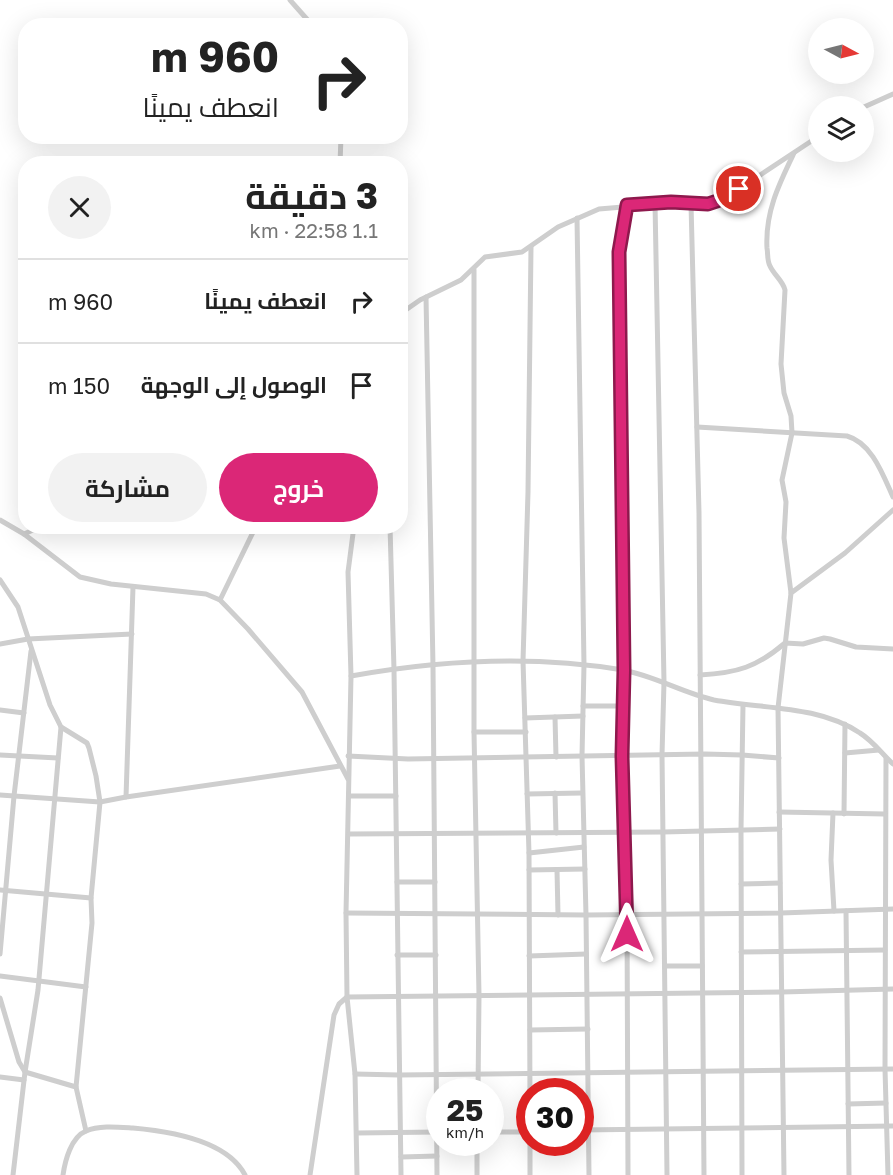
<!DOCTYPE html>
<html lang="ar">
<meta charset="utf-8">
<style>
:root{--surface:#fff;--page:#f2f2f2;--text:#222;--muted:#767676;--line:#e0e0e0;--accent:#db2777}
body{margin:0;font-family:"Golos Text",Cairo,sans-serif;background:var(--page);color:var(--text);direction:rtl;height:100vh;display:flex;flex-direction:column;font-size:22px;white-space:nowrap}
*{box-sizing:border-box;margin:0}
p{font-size:20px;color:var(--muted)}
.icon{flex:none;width:33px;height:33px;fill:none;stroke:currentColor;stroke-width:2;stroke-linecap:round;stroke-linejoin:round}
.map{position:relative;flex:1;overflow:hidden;direction:ltr}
.drawer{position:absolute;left:18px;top:156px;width:390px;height:378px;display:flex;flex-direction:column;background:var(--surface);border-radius:24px;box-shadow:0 6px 24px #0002;direction:rtl}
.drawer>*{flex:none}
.hud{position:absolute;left:18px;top:18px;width:390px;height:126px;border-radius:24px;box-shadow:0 6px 24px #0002;direction:rtl;background:#fff;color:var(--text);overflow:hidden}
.needle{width:39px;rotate:97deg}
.buttons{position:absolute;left:808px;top:18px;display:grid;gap:12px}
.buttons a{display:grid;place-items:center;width:66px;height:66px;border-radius:50%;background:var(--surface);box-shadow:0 6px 24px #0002;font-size:30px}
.speed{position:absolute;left:426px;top:1078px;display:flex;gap:12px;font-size:30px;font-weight:700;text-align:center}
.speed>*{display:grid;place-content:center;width:78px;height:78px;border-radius:50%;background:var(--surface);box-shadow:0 6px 24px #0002;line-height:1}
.speed small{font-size:15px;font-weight:400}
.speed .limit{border:9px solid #d22;background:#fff;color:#111}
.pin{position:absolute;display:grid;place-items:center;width:51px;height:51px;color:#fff;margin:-26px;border:3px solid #fff;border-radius:50%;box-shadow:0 2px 6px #0007}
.me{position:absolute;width:66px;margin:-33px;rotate:0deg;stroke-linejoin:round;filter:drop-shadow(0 0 4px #0008)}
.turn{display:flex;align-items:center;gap:21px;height:126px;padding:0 30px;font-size:27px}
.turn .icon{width:78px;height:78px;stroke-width:2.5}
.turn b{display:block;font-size:42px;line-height:51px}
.round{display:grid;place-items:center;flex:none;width:63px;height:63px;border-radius:32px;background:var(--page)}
.summary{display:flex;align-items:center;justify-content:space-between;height:102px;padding:0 30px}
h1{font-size:36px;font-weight:700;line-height:45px}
.cta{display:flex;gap:12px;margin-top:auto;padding:12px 30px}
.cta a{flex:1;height:69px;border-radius:36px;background:var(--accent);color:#fff;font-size:24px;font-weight:700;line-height:69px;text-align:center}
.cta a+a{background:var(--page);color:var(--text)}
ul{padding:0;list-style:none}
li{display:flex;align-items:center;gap:18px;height:84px;padding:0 30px;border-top:2px solid var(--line)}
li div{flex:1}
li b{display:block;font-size:22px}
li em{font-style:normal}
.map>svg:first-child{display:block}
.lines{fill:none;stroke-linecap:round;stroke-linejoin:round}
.street{stroke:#cecece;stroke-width:5}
.route-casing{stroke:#8e194d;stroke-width:15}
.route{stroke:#db2777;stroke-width:10}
</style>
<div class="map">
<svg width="893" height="1175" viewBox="0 0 893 1175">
<rect width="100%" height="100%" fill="#fff"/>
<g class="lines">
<g class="street">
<polyline points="290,0 313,26"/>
<polyline points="864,107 893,94"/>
<polyline points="340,164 341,136"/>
<polyline points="655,203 664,682 662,755 667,1175"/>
<polyline points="691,204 699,513 704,1175"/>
<polyline points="627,205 619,253 624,670 622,757 627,914 628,1175"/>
<polyline points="577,218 584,665 582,756 586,915 589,1175"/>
<polyline points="474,270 474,732 479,995 478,1092"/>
<polyline points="426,297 433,666 437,1175"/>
<polyline points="400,314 420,300 461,280 485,257 522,252 558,227 599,209 671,203 700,205 717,201 739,189 819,136"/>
<path d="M697 427 847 436C872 443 883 475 893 497"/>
<polyline points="0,520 24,534 80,577 111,584 206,594 220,600 248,629 302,692 348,779"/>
<polyline points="354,526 348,572 351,676 346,913 347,997 355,1074 357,1175"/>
<polyline points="390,526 394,670 401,1175"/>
<polyline points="24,534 42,526"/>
<polyline points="0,580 18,607 50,705 61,727 87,743 89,748 96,776 100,802 91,898 92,923 76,1087 86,1131"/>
<path d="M791 593 784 538 786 502 782 480 792 433 791 416 784 393 781 364 785 290C783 281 774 275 770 266 767 261 768 253 767 248 765 212 779 184 794 153"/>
<polyline points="220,600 256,526"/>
<polyline points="0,644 28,639 132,634"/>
<path d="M700 675C737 673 757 667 785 643L803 644 824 638 830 639 856 647 893 649"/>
<path d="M351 676C440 660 533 655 623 670 655 676 683 693 714 700 762 709 818 705 860 733 873 741 882 754 893 764"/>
<polyline points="583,706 623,706"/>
<polyline points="0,710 24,713"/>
<polyline points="555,717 556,757"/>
<polyline points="525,718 583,716"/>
<polyline points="474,732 526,732"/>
<polyline points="845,753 879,750"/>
<polyline points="0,755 58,758"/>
<polyline points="348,756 408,759 705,754 742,755 779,758"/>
<polyline points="886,758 885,1069 888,1175"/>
<polyline points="555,793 556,833"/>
<polyline points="527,794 582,793"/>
<polyline points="0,795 100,802 126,797 340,766"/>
<polyline points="350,796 396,796"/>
<polyline points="126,797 133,587"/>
<polyline points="779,812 885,814"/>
<polyline points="833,813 831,860 834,911"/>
<polyline points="844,814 845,724"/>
<polyline points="349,834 663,832 780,829"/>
<polyline points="529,853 584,847"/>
<polyline points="529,870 585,869"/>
<polyline points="557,870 558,915"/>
<polyline points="397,882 435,882"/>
<polyline points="741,884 780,883"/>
<polyline points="0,890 91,898"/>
<polyline points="846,911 849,1175"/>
<polyline points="346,913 586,915 781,913 893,909"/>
<polyline points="741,952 885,950"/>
<polyline points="0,954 14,796 31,651"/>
<polyline points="397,955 436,955"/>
<polyline points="529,956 586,954"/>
<polyline points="665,966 702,966"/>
<polyline points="0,976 86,987"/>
<polyline points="0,998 19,1062 25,1072 76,1087"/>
<polyline points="530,1030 588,1029"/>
<polyline points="355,1074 399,1075 893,1069"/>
<polyline points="0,1077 24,1080"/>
<polyline points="848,1104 886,1103"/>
<polyline points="530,1106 529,853 523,661 528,492 531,247"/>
<polyline points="580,1130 893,1126"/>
<polyline points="490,1132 530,1132"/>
<polyline points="357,1133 438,1132"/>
<polyline points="530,1143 530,1175"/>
<polyline points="401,1157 437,1156"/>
<polyline points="13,1175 25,1072 38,990 61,727"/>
<path d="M63 1175C65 1161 71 1137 86 1131 99 1125 118 1127 133 1128 167 1131 227 1140 245 1175"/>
<polyline points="310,1175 334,1015 339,1004 347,997 782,992 893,989"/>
<polyline points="477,1175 477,1143"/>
<polyline points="742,1175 741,830 743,705"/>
<polyline points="784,1175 778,708 791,593 845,553 893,510"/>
</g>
</g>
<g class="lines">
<g class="route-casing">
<polyline id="route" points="627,934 622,756 624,670 619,252 627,205 671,202 708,204 717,201 739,189"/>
</g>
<use href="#route" class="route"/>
</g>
</svg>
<div class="buttons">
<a><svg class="needle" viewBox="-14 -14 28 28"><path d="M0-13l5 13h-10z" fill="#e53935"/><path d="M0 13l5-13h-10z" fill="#767676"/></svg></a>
<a><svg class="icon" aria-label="layers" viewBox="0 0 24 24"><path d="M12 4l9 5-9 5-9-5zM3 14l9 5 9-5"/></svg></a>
</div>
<div class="speed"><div>25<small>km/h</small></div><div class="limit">30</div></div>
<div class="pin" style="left:739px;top:189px;background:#d93025"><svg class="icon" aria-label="arrive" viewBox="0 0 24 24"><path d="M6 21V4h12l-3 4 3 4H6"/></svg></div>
<svg class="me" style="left:627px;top:934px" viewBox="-20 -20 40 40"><path d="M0-17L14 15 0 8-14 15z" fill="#db2777" stroke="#fff" stroke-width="4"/></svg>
<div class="hud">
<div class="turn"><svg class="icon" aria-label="right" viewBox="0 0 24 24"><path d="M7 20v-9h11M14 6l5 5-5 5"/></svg><div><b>960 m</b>انعطف يمينًا</div></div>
</div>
<section class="drawer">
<div class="summary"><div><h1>3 دقيقة</h1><p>1.1 km · 22:58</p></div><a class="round"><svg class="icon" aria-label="close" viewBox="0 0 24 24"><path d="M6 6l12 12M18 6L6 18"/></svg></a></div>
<ul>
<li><svg class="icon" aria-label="right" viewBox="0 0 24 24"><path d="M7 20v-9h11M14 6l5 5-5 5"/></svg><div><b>انعطف يمينًا</b></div><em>960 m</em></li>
<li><svg class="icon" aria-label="arrive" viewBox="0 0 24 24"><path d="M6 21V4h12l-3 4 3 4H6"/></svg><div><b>الوصول إلى الوجهة</b></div><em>150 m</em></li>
</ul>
<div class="cta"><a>خروج</a><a>مشاركة</a></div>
</section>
</div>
